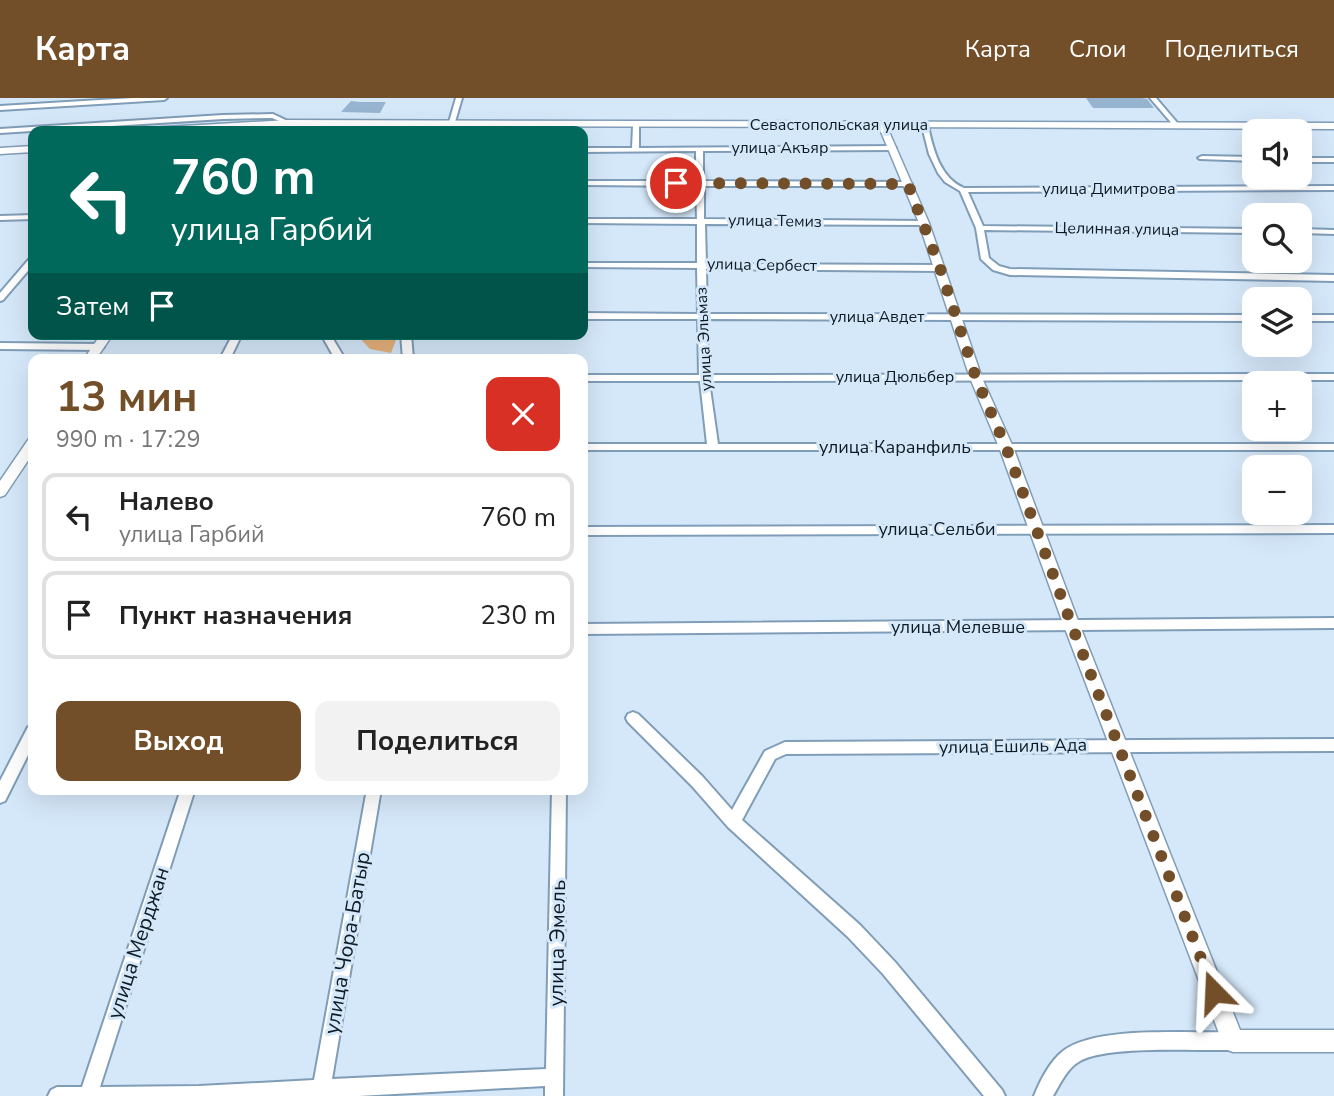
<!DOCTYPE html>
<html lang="ru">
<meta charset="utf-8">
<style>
:root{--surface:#fff;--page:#f2f2f2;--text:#222;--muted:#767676;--line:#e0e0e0;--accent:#734f29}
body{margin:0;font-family:"Nunito Sans",sans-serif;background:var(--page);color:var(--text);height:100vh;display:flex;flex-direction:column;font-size:26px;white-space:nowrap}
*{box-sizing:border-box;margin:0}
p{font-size:23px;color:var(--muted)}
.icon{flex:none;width:38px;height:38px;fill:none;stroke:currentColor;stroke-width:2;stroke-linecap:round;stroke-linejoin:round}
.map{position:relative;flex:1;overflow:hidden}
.sheet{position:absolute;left:28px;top:256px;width:560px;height:441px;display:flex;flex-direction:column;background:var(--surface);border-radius:14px;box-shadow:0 7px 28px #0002}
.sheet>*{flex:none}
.banner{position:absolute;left:28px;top:28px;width:560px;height:214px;border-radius:14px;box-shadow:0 7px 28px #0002;background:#00695c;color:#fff;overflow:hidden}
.fabs{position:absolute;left:1242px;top:21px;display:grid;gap:14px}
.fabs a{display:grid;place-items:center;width:70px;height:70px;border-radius:14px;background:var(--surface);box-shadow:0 7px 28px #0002;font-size:35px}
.pin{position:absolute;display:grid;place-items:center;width:60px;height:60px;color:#fff;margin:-30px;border:4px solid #fff;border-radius:50%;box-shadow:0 2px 7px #0007}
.me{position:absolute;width:77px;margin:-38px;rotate:339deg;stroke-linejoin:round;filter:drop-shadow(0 0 5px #0008)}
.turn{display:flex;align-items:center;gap:24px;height:147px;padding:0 28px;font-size:32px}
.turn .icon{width:91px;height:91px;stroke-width:2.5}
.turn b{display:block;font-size:49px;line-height:60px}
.then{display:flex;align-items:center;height:66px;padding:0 28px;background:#0003;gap:14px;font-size:26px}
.round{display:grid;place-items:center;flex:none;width:74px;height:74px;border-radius:14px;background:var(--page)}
.head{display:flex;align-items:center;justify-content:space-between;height:119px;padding:0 28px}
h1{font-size:42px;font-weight:700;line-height:52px;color:var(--accent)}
.cta{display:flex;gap:14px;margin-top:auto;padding:14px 28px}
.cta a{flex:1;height:80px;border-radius:14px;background:var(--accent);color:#fff;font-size:28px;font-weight:700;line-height:80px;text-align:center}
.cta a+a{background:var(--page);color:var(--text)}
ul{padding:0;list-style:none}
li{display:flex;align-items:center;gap:21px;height:88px;margin:0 14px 10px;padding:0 14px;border:4px solid var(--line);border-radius:14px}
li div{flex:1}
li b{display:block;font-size:26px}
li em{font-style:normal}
header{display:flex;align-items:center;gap:42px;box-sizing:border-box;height:98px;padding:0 35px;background:var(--accent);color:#fff}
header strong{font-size:33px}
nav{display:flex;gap:38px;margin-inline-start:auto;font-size:24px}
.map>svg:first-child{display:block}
.green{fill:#e6b17d}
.building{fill:#96b4d0}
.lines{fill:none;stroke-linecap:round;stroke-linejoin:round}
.minor-casing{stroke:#809db8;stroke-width:4}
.major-casing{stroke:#809db8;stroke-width:3}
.minor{fill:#fff;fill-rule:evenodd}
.major{fill:#fff;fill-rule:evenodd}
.route{stroke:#734f29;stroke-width:12;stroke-dasharray:0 21.6}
.labels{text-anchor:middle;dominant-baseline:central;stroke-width:6;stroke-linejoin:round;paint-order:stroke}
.far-street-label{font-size:16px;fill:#0f1b24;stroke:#d5e8f9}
.street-label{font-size:18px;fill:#0f1b24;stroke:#d5e8f9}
.near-street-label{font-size:21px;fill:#0f1b24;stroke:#d5e8f9}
</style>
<header>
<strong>Карта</strong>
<nav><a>Карта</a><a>Слои</a><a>Поделиться</a></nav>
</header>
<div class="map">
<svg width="1334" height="998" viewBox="0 0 1334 998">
<rect width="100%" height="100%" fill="#d5e8f9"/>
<polygon class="green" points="356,236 398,236 398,237 391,255 370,251"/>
<g class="building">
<polygon points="1086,0 1142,0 1147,1 1154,10 1093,10"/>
<polygon points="351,3 360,4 386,4 380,15 341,14"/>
</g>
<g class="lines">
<g class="minor-casing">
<g id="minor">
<polygon points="133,0 167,0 164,2 0,12 0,8"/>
<polygon points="456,0 462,0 455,24 452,26 449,24"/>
<polygon points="1150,0 1156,0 1179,27 1179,29 1175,29"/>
<polygon points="273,16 292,25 289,27 272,20 223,21 0,35 0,31 223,17"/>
<polygon points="636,26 639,28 639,50 893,48 896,50 893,52 703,53 703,83 908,84 912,86 908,88 704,88 704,121 924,123 928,125 924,127 705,126 706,166 940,167 944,170 940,173 706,171 707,216 1255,217 1255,223 707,221 709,277 1334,276 1334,282 709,283 718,346 1334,346 1334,352 583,352 583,346 707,346 700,283 583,283 583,277 699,277 698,221 583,221 583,215 698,216 697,170 583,169 583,165 697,165 697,126 583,125 583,121 697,121 696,88 583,87 583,83 696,83 696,53 583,54 583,50 632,50 633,28"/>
<path d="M925 26 928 28C933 51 940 80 964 90L1334 88V92L968 94 983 128 1255 131V135L984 132 989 160 999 168 1010 171 1334 177V183L1010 177 993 172 981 161 976 130 960 93 945 84 938 75 929 56 922 28Z"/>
<polygon points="1202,58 1255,59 1255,63 1200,61 1198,60"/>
<rect x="1300" y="60" width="34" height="4"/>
<polygon points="33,117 33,121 0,122 0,118"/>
<polygon points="1300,131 1334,132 1334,136 1300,135"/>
<polygon points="30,160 33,160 33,167 3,202 0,203 0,195"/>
<rect x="1300" y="217" width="34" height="6"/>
<polygon points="233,236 242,236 230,261 220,261"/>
<polygon points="321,236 330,236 345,261 335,261"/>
<polygon points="401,236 411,236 413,261 403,261"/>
<polygon points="0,245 99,246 104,249 99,252 0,251"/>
<polygon points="1334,427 1334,435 583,437 583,429"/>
<polygon points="1334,520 1334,530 583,536 583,526"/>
<polygon points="633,614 638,616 702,678 732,712 765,653 785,644 1334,641 1334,653 786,656 775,661 742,722 860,827 895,864 1002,992 1005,998 984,998 883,876 848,839 728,729 692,688 628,624 626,620 628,616"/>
<polygon points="33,627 33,647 5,703 0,705 0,683 28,629"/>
<polygon points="181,691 195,691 100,989 199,988 314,982 367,691 381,691 332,981 546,971 552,691 566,691 563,998 545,998 545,988 358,998 48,998 51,992 57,989 82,989"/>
<path d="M1233 934 1239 937 1242 943 1239 949 1233 952C1198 953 1107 947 1080 963 1067 970 1060 986 1053 998H1034C1040 983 1050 963 1063 953 1097 927 1190 936 1233 934Z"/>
</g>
</g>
<g class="major-casing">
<g id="major">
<polygon points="289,22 1334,25 1334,31 887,29 929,125 982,280 1013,349 1080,528 1240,932 1334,932 1334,954 1233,954 1225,951 1064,528 999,349 970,280 919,125 879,29 289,28 144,33 148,30"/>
<polygon points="33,48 33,54 0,56 0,50"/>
<polygon points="101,236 113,236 96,261 84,261"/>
<polygon points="33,341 33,355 5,397 0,399 0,383 28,342"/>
</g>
</g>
<use href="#minor" class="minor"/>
<use href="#major" class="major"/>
</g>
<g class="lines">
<polyline class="route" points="676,85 908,86 940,170 976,280 1006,349 1072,528 1214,894"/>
</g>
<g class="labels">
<g class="far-street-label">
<text x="839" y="27">Севастопольская улица</text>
<text x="780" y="50">улица Акъяр</text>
<text x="1109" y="91">улица Димитрова</text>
<text transform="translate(775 123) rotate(1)">улица Темиз</text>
<text transform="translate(1117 131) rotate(1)">Целинная улица</text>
<text transform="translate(762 167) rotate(1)">улица Сербест</text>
<text x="877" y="219">улица Авдет</text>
<text transform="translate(704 241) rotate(-93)">улица Эльмаз</text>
<text x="895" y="279">улица Дюльбер</text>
</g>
<g class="street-label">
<text x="895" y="349">улица Каранфиль</text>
<text x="937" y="431">улица Сельби</text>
<text x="958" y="529">улица Мелевше</text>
<text transform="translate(1013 648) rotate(-1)">улица Ешиль Ада</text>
</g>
<g class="near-street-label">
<text transform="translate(138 845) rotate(-72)">улица Мерджан</text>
<text transform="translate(347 845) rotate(-80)">улица Чора-Батыр</text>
<text transform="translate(557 845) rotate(-89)">улица Эмель</text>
</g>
</g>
</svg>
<div class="fabs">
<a><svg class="icon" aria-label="sound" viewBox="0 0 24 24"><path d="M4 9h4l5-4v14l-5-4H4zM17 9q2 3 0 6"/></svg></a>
<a><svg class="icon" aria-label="search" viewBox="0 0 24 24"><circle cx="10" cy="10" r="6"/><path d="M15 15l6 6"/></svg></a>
<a><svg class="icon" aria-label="layers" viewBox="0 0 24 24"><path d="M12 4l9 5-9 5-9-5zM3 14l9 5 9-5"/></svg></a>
<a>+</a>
<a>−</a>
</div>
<div class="pin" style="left:676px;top:85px;background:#d93025"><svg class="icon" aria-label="arrive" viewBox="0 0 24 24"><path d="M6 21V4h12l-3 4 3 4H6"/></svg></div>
<svg class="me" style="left:1214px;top:894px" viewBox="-20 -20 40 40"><path d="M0-17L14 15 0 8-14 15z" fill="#734f29" stroke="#fff" stroke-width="4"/></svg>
<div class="banner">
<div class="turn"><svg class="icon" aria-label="left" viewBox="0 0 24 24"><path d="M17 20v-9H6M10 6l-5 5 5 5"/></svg><div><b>760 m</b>улица Гарбий</div></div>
<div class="then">Затем<svg class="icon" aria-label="arrive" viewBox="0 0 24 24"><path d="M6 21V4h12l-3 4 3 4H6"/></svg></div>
</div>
<section class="sheet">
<div class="head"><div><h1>13 мин</h1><p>990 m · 17:29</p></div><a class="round" style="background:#d93025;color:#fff"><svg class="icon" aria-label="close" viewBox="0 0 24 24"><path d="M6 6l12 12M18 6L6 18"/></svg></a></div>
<ul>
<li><svg class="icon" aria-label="left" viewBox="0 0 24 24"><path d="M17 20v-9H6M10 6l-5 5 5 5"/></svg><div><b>Налево</b><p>улица Гарбий</p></div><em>760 m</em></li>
<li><svg class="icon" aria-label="arrive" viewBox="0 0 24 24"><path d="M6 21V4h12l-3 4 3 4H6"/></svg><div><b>Пункт назначения</b></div><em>230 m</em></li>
</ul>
<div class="cta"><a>Выход</a><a>Поделиться</a></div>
</section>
</div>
